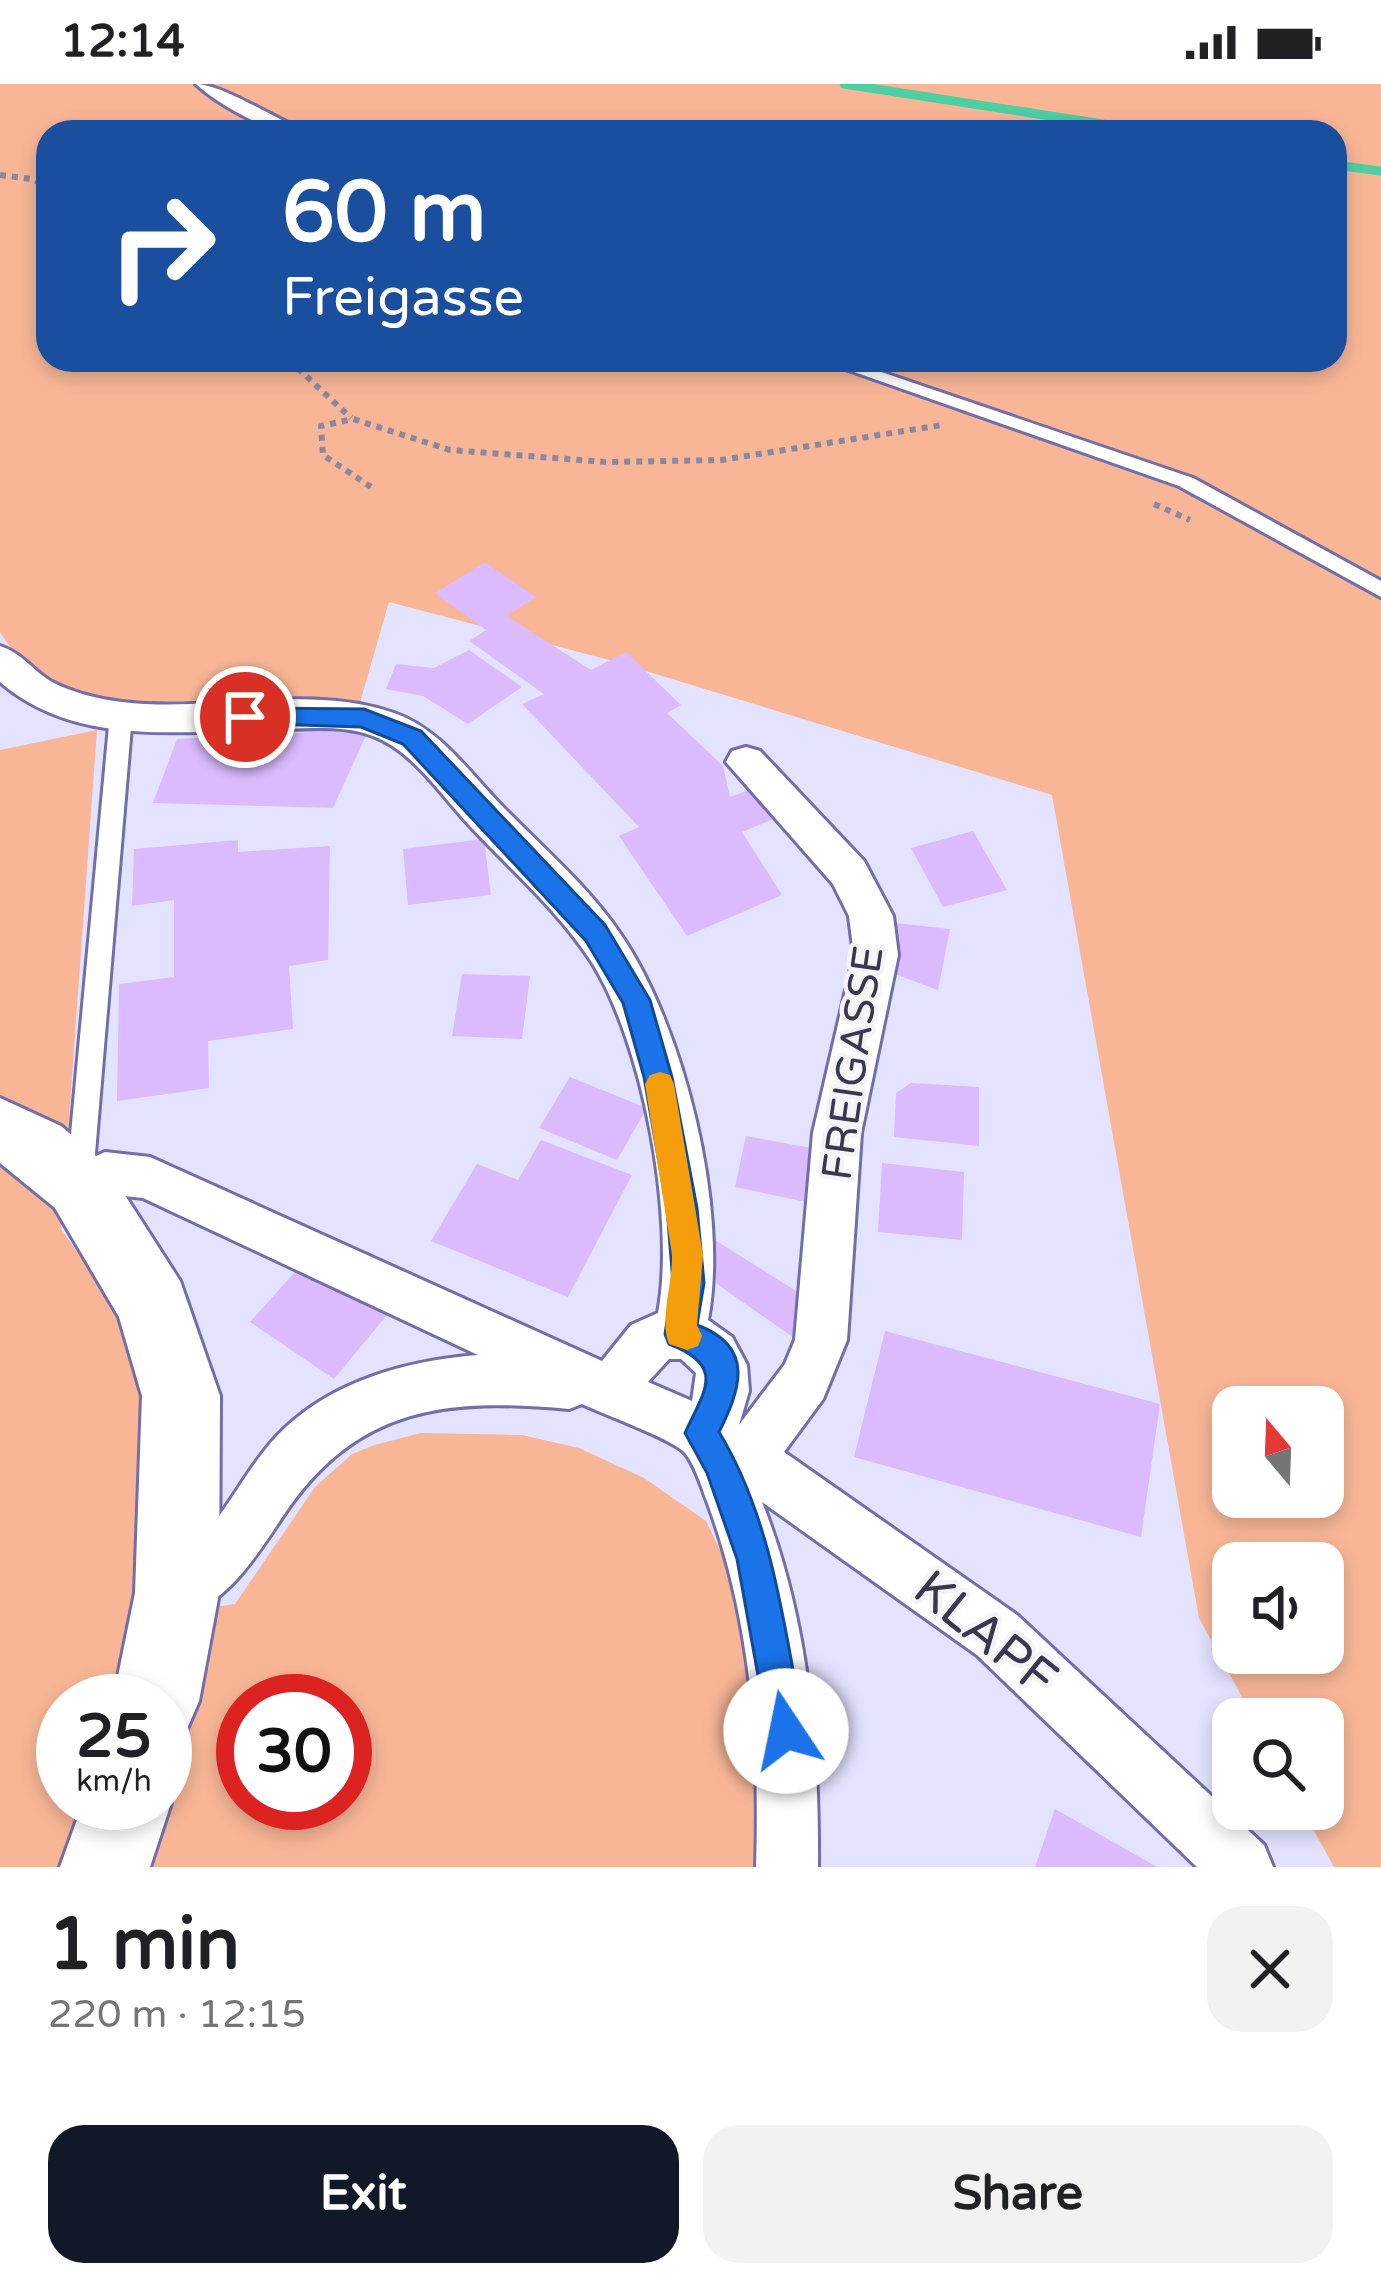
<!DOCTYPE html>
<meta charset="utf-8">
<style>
:root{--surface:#fff;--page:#f2f2f2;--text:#202124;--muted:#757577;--accent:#111827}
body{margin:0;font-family:"Varela Round",sans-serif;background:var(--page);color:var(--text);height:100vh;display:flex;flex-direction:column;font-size:45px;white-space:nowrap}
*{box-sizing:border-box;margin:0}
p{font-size:39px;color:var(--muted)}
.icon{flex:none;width:66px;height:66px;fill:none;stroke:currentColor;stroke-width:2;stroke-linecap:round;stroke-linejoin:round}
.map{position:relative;height:1783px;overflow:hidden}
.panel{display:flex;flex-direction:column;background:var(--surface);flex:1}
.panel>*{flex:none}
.hud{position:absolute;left:36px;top:36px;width:1311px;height:252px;border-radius:36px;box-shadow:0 6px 18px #0003;background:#1a4fa0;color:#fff;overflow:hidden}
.needle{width:78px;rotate:341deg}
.fabs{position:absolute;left:1212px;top:1302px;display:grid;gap:24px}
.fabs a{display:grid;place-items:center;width:132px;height:132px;border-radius:24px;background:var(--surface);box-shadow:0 6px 18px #0003;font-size:60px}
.speed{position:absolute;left:36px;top:1590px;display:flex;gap:24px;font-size:60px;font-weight:700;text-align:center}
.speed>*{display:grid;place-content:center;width:156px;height:156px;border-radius:50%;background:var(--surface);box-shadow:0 6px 18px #0003;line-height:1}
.speed small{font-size:30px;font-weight:400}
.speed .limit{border:18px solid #d22;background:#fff;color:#111}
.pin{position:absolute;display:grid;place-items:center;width:102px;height:102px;color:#fff;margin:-51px;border:6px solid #fff;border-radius:50%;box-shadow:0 3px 12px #0007}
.me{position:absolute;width:132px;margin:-66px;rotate:349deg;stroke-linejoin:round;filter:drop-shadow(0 0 9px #0008)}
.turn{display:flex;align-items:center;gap:42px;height:252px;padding:0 48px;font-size:54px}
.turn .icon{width:156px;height:156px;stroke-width:2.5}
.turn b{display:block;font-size:84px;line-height:102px}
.round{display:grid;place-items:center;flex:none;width:126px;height:126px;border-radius:36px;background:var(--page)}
.summary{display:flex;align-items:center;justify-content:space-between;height:204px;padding:0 48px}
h1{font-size:72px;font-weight:800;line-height:90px}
.action{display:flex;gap:24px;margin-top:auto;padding:24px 48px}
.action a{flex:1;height:138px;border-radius:36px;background:var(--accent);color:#fff;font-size:48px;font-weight:800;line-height:138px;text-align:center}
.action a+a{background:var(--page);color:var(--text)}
.status{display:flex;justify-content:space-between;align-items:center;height:84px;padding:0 60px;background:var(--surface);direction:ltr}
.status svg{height:33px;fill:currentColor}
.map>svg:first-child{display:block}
.green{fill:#f8b696;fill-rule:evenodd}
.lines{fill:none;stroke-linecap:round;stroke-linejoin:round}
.stream{stroke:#4dcfa2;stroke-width:9}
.building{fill:#dbbafe}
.service-casing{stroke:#726eaa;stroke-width:6}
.minor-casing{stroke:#726eaa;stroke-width:6}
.secondary-casing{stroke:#726eaa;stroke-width:6}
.path{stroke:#8988a3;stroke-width:6;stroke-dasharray:6 6;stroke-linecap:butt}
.service{fill:#fff;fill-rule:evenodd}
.minor{fill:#fff;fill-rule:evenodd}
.secondary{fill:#fff;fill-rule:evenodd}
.route{fill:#1a73e8;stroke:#114b97;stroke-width:3}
.slow{fill:#f59e0b}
.labels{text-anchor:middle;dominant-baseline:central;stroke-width:9;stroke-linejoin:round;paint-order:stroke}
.street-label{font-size:42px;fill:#393853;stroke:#f3f4f3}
.near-street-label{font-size:51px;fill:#393853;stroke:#f3f4f3}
</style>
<div class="status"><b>12:14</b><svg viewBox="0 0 49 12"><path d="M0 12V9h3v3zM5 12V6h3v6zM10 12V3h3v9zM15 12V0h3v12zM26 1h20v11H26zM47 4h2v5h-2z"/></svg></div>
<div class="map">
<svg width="1381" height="1783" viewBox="0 0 1381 1783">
<rect width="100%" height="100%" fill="#e4e3ff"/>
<g class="green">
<path d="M0 0H1381V1783H1334L1302 1725H1323V1635H1254L1199 1534 1052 711 613 577 389 518 359 622C312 622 265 621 218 621 138 621 47 626 0 548ZM48 48H1335V276H48ZM1233 1323H1323V1413H1233ZM1233 1479H1323V1569H1233Z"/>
<path d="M97 646 61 1145 132 1246 160 1354 155 1532 235 1520 315 1403 352 1370 374 1361 421 1349 522 1351 579 1364 644 1394 706 1437 738 1502 763 1675 753 1783H0V666ZM63 1617H165V1719H63ZM243 1617H345V1719H243Z"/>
</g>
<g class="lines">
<g class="stream">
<polyline points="844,0 1154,48"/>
<polyline points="1335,81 1381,87"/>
</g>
</g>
<g class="building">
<polygon points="485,478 536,513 507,532 591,586 626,568 681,621 667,629 723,682 730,713 764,700 786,730 742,748 782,811 687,852 619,752 639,743 522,620 544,610 469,557 486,546 435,509"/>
<polygon points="469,566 522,603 468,640 423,612 386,605 396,580 434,584"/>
<polygon points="369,645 333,724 153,719 177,655"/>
<polygon points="973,747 1007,806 943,823 911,764"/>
<polygon points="484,755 491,811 408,821 403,765"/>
<polygon points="238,756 238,768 330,762 328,876 289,882 293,945 208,957 209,1004 117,1017 119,900 174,893 174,816 132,822 134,765"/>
<polygon points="896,839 950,845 938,906 892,889"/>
<polygon points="462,890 530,892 522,955 452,952"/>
<polygon points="570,993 647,1024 617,1076 539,1044"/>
<polygon points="911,999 979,1003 979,1062 894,1053 896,1009"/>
<polygon points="746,1052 822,1066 811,1119 735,1103"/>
<polygon points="541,1056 632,1091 568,1213 431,1157 477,1080 518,1096"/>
<polygon points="882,1079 964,1088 962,1156 878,1148"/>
<polygon points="707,1151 812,1217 807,1263 717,1200"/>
<polygon points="304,1178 387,1231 334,1295 250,1238"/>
<polygon points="885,1247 1160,1320 1141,1453 854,1373"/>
<polygon points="1055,1725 1157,1783 1035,1783"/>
</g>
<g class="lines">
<g class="service-casing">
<g id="service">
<path d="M196 0C218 0 265 28 288 39L292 48C267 48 216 19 196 0Z"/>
<polygon points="820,276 846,276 1193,394 1381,497 1381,513 1179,402"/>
<polygon points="121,623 132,631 93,1093 89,1101 80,1104 71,1101 67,1093 110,631"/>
</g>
</g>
<g class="minor-casing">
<path id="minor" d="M0 562C22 569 33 587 52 598 73 609 98 615 122 618 212 629 307 599 394 629 441 645 470 690 504 724 544 765 589 803 621 851 684 943 729 1126 708 1236L732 1253 747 1281 749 1307 739 1341 785 1280 795 1256 813 1049 854 871 849 832 833 800 726 678 732 667 746 663 760 667 864 777 893 832 898 871 861 1049 847 1256 823 1315 784 1368 1017 1531 1264 1761 1273 1783H1197L977 1571 762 1418C808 1534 819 1659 818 1783H756C760 1659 751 1535 707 1417 702 1404 694 1377 683 1367 669 1354 603 1330 582 1320L569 1325C448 1314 359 1321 285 1429 254 1475 231 1515 177 1537L157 1529 149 1509C161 1480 191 1468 211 1443 234 1414 251 1380 276 1353 328 1298 404 1277 478 1271L143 1114 106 1110 80 1124 63 1117 56 1102 63 1087 105 1068 150 1073 602 1277 631 1241 658 1229C676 1135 643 958 591 877 558 826 511 786 470 742 440 710 412 665 370 651 345 642 314 644 288 645 191 645 80 667 0 598ZM669 1275H681L696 1289 692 1317 648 1298Z"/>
</g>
<g class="secondary-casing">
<g id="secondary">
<polygon points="0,1014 61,1042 105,1080 180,1197 220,1312 219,1509 199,1617 186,1647 165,1656 165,1617 113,1617 135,1509 142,1312 119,1233 55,1124 0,1079"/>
<polygon points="165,1703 171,1719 150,1783 60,1783 83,1719 165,1719"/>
</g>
</g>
<g class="path">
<polyline points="0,91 32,95 48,103"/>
<polyline points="289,276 351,334"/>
<polyline points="371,403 323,371 321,342 353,335 450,366 606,378 721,376 942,341"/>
<polyline points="1154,420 1190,436"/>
</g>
<use href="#service" class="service"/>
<use href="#minor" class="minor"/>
<use href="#secondary" class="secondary"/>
</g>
<path class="route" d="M245 624 364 625 421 647 605 841 650 916 672 993 697 1124 704 1199 697 1241C756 1263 740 1306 719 1348 773 1437 785 1547 804 1647L799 1660 786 1665 774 1660 768 1647 737 1475 707 1389 685 1349C704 1307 727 1282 669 1260L665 1250 673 1199 667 1124 644 993 623 919 586 857 403 660 361 643 236 639V627Z"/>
<path class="slow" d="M660 988 670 991 674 1000 703 1171 697 1241 702 1252 698 1262 687 1266 669 1260C659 1237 673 1198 672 1171L645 1000 650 991Z"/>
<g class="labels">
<g class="street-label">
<text transform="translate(853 979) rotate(-82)">FREIGASSE</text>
</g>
<g class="near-street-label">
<text transform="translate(985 1550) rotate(39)">KLAPF</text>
</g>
</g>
</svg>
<div class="fabs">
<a><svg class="needle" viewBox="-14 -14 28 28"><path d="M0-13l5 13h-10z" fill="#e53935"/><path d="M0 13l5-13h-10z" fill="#757577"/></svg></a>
<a><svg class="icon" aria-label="sound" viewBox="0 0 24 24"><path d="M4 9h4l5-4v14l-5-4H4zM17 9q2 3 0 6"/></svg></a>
<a><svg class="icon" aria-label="search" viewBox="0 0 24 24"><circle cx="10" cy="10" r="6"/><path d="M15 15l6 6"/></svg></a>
</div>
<div class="speed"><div>25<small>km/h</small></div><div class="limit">30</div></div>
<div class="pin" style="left:245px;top:633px;background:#d93025"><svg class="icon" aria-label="arrive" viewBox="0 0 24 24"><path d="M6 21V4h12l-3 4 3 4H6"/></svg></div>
<svg class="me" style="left:786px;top:1647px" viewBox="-20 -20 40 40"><circle r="19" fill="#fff"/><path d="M0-13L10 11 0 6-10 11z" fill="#1a73e8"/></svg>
<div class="hud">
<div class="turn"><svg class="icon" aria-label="right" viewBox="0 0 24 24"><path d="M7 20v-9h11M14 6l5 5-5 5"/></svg><div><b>60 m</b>Freigasse</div></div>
</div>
</div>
<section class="panel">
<div class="summary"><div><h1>1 min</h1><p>220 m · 12:15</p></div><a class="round"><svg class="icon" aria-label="close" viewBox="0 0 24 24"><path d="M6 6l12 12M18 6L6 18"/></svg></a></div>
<div class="action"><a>Exit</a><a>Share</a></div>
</section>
